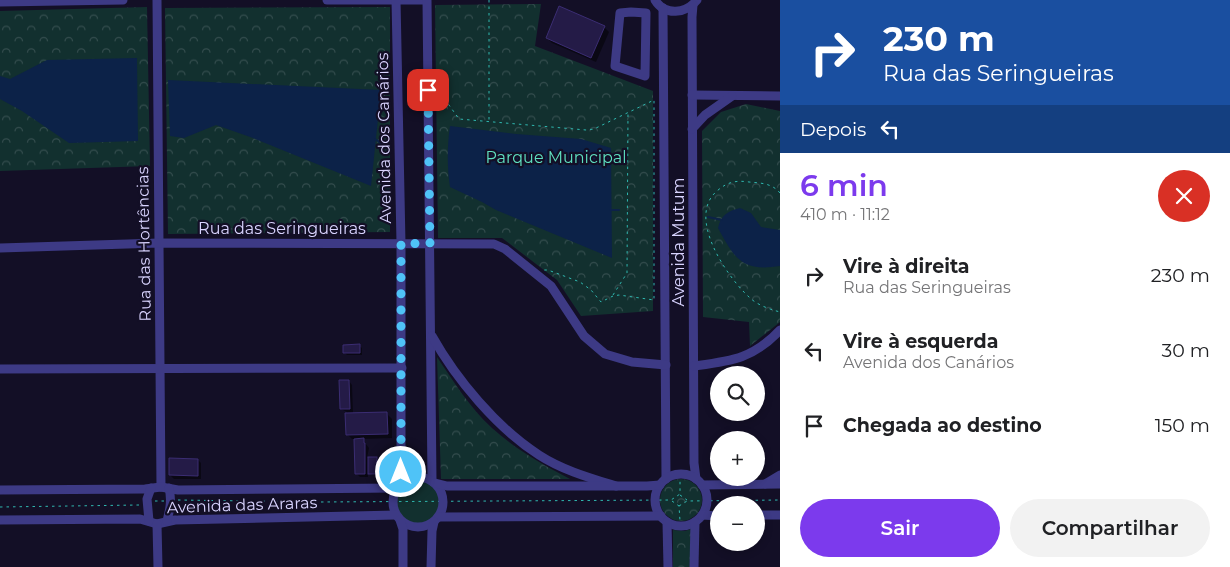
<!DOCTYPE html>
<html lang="pt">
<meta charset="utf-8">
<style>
:root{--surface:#fff;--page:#f2f2f2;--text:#202124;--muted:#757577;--accent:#7c3aed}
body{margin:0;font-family:Montserrat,sans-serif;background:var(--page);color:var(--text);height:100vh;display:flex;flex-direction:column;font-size:19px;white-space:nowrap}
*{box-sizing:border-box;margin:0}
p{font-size:16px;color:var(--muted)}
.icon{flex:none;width:28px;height:28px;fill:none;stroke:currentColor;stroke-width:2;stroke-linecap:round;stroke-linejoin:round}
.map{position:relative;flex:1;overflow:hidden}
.drawer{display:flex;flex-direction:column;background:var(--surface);width:450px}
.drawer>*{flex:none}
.top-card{background:#1a4fa0;color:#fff;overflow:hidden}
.controls{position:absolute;left:710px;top:366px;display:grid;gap:10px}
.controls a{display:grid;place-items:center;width:55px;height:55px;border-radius:50%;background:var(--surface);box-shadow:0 2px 8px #0003;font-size:25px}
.pin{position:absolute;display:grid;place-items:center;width:42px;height:42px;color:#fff;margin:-21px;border-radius:10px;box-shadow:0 2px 8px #0006}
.me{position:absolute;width:55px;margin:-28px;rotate:0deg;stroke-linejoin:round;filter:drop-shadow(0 0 4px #0008)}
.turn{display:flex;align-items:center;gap:18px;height:105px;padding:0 20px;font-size:22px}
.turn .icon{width:65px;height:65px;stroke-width:2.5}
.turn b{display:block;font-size:35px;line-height:42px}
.then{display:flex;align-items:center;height:48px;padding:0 20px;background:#0003;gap:10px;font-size:19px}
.round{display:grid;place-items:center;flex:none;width:52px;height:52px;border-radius:26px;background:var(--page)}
.summary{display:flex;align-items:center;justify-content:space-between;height:85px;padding:0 20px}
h1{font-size:30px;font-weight:600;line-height:38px;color:var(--accent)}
.cta{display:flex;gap:10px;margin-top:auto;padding:10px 20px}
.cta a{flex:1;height:58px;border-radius:30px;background:var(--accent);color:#fff;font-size:20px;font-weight:600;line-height:58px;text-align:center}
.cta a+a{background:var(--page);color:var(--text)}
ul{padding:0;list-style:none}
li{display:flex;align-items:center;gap:15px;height:75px;padding:0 20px}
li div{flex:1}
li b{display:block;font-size:19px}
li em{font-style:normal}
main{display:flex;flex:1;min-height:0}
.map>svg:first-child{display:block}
.grass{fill:#12302f}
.park{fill:url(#park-crowns)}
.water{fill:#0c2248}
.shadow{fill:#0007}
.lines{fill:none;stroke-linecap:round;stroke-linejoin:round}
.stream{stroke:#0c2248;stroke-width:2}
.building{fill:#241b47;stroke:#3b2d73}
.path{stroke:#2fb8b0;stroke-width:1;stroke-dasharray:2.5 4;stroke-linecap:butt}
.minor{stroke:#3d3a85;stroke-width:9}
.route{stroke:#4fc3f7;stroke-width:9;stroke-dasharray:0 16.2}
.labels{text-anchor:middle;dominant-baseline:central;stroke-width:4.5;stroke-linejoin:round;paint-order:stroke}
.street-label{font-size:16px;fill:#d9d4ff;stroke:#130f26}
.park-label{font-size:16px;fill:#5fe0c0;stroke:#130f26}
</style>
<main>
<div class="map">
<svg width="780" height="567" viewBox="0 0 780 567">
<defs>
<pattern id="park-crowns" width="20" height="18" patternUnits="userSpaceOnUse" patternTransform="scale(1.25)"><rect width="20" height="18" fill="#12302f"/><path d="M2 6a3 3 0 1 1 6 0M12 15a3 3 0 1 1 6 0" fill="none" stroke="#344d4e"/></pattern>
</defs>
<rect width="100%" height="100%" fill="#130f26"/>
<circle class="grass" cx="418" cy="502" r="22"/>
<g class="park">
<polygon points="541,4 535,46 653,91 653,311 581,316 557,280 502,238 438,238 435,5"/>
<polygon points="147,7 150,166 0,171 0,11"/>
<polygon points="390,7 390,232 168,234 165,8"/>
<polygon points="746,104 780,111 780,322 750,346 749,322 703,317 702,131 721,112"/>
<path d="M437 357C454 382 470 408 492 428 515 449 543 465 570 479H441Z"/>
<circle cx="681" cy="500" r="21"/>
<polygon points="691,529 692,567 673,567 673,530 685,531"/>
</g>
<g class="water">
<polygon points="137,58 138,141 69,143 22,111 0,99 0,76 10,79 47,60"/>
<polygon points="168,80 381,90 371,186 253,138 216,125 184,138 170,136"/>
<path d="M450 126 516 134 581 139 611 148 612 258 496 210 482 202 450 187C447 167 447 147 450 126Z"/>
<path d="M740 208 751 213 761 227 780 230V266C742 272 735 259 718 228 721 215 728 211 740 208Z"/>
</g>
<g class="shadow">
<polygon points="604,27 609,32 596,62 552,43 547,38"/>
<polygon points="359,346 362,348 362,355 347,355 345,353"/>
<polygon points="349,381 352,385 353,414 387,414 392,419 392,438 362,439 369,448 367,458 376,458 379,460 379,475 372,475 368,472 368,477 360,477 356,473 355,439 352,439 347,434 347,412 341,409"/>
<polygon points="389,458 391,460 391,475 384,475 382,473"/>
<polygon points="198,460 201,463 201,479 174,479 170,475"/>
</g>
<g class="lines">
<g class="stream">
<polyline points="375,139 385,146"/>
<polyline points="610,210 619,210"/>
<polyline points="708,217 722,220"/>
</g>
</g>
<g class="building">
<polygon points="559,6 605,26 591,58 546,38"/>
<polygon points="360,344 360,353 343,353 343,345"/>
<polygon points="339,380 349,380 350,409 340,409"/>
<polygon points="387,412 388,434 346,435 345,413"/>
<polygon points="364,438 364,443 365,443 365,474 355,474 354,439"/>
<rect x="368" y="457" width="9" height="17"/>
<polygon points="380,457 389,457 390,473 380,473"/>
<polygon points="169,458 198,459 198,476 169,475"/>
</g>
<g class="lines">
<g class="path">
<polyline points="489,0 489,122"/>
<polyline points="436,91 439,91 459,119 586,130 594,129 654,100 654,300 619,295 613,296 601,302 591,290 580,282 548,270 543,270"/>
<path d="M780 193C772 183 760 183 749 182 736 180 727 182 717 191 686 217 727 277 749 297 757 305 769 309 780 312"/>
<polyline points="613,295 627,273 628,113"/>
<polyline points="680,495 687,500"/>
<polyline points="178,500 319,502 671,500 680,494 680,479"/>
<polyline points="155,501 164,501"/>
<polyline points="672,501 679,506 680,521"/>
<polyline points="679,506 687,501 780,500"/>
<polyline points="0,507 139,505"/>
</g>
<g class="minor">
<polyline points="157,0 161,487"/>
<polyline points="327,0 424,0"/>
<polyline points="396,0 401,243 401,472 398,485"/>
<polyline points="427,0 432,481"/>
<path d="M655 0C665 16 686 14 697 0"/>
<polyline points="0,2 123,0"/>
<polyline points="693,5 692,17 694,463 696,479"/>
<polyline points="663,8 666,479"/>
<polygon points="631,12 646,13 645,76 615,66 620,13"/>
<polyline points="692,95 780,96"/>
<polyline points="692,129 705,115 732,96"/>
<polyline points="0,248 159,243 494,244 505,249 551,286 584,336 605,354 632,362 666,365"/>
<path d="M432 336C456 379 497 428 539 455 562 470 590 478 616 486"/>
<path d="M694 366C731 361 753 359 780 330"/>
<polyline points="0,369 402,368"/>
<circle cx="681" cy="500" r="26"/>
<circle cx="418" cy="502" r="25"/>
<polyline points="435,483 447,486 647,486 660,485"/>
<polyline points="765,484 780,475"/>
<polyline points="702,485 780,484"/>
<polyline points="0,490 145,489 161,487 178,490 396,488"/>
<polyline points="702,515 719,516"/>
<polyline points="756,515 780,515"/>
<polyline points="439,517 661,516"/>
<polyline points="0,520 140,519 157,524 175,520 396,515"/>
<polyline points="400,520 403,529 403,567"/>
<polyline points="149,521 147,499 151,488"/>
<path d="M167 521C170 509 172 500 169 488"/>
<polyline points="667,522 668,567"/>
<polyline points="157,524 158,567"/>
<polyline points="431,567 432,531 434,522"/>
<polyline points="694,567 695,522"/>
</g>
</g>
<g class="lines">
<polyline class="route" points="401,472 401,243 430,244 428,90"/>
</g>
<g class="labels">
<g class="street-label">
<text transform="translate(384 138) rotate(-91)">Avenida dos Canários</text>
<text x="282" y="228">Rua das Seringueiras</text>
<text transform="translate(678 242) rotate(-90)">Avenida Mutum</text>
<text transform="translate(144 244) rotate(-91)">Rua das Hortências</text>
<text transform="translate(242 505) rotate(-2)">Avenida das Araras</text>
</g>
<g class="park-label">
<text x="556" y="157">Parque Municipal</text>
</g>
</g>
</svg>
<div class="controls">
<a><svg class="icon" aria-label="search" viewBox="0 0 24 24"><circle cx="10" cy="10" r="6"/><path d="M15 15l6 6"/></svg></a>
<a>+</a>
<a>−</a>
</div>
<div class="pin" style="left:428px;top:90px;background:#d93025"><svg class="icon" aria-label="arrive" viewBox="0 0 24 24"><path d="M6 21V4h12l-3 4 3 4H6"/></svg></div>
<svg class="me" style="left:401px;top:472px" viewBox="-20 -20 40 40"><circle r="17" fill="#4fc3f7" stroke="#fff" stroke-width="3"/><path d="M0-11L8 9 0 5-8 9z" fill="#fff"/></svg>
</div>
<section class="drawer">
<div class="top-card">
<div class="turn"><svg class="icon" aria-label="right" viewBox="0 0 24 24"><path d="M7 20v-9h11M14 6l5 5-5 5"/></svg><div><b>230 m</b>Rua das Seringueiras</div></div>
<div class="then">Depois<svg class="icon" aria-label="left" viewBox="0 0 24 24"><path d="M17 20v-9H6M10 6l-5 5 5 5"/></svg></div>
</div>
<div class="summary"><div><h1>6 min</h1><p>410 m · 11:12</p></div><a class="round" style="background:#d93025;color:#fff"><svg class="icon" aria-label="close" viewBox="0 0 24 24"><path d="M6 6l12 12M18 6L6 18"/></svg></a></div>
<ul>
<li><svg class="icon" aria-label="right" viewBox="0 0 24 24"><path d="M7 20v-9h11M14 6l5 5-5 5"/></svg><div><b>Vire à direita</b><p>Rua das Seringueiras</p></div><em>230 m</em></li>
<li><svg class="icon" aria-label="left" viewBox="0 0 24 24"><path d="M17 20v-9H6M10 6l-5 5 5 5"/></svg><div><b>Vire à esquerda</b><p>Avenida dos Canários</p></div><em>30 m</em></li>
<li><svg class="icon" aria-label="arrive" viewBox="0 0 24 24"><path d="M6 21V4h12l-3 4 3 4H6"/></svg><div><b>Chegada ao destino</b></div><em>150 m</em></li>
</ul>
<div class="cta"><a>Sair</a><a>Compartilhar</a></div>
</section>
</main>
